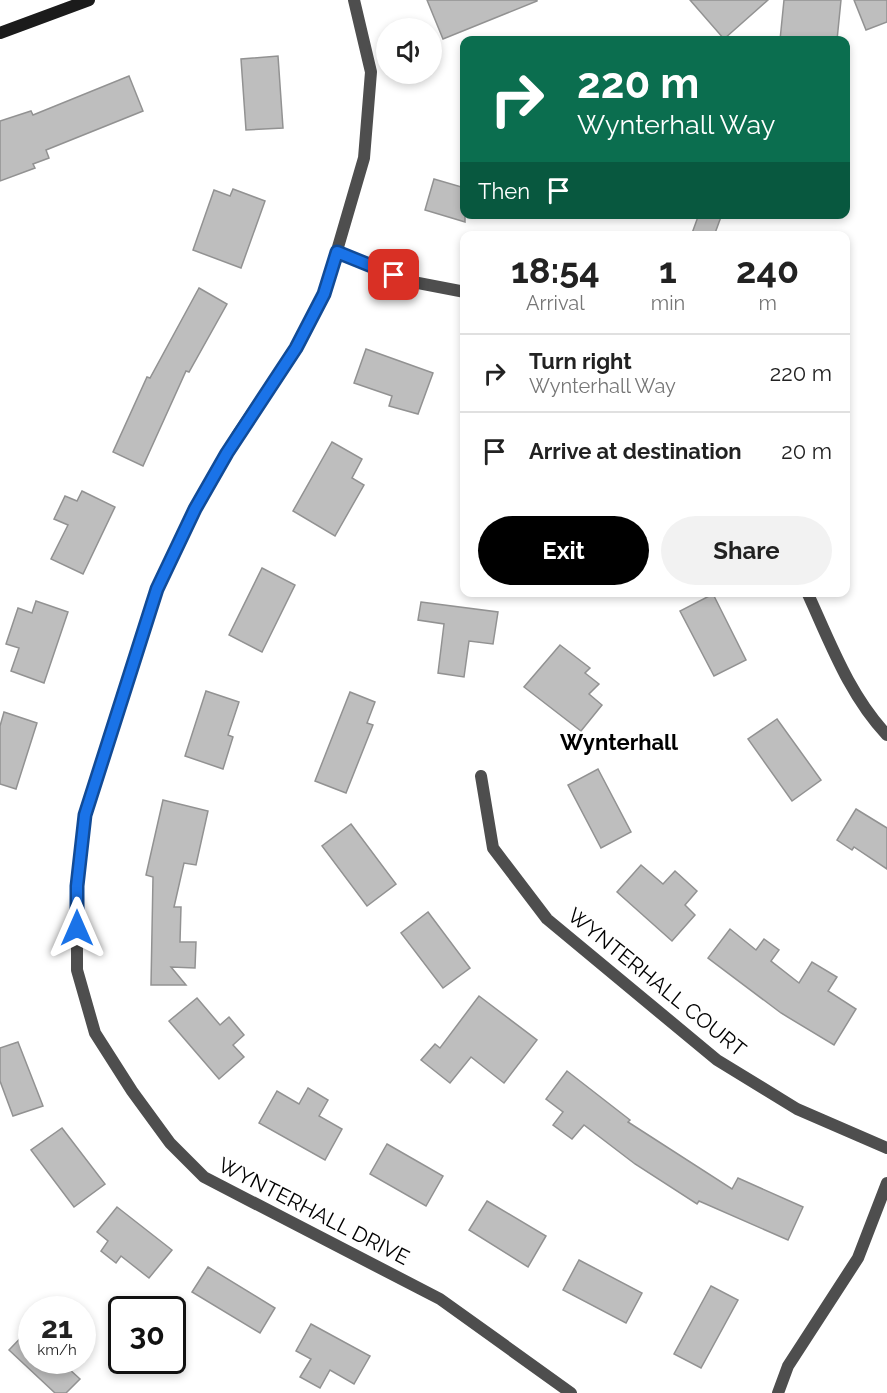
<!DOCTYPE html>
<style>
:root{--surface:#fff;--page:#f2f2f2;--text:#222;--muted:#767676;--line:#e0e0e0;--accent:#000}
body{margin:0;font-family:Raleway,sans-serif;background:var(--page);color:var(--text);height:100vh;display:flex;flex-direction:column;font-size:22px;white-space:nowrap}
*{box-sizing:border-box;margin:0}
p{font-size:20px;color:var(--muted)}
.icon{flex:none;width:33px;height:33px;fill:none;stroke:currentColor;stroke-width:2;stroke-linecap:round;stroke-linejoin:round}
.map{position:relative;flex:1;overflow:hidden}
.drawer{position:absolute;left:460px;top:231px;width:390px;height:366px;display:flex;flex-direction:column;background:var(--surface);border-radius:12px;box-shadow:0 3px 9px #0003}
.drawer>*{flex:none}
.top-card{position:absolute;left:460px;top:36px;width:390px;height:183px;border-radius:12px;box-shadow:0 3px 9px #0003;background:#0b6e4f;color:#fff;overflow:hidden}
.buttons{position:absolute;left:376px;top:18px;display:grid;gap:12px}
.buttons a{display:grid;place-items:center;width:66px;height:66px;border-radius:50%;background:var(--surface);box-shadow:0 3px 9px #0003;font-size:30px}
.speed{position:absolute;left:18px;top:1296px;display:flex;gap:12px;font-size:30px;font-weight:700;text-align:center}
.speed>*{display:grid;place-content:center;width:78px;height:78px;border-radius:50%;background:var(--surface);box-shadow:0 3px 9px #0003;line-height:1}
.speed small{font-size:15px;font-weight:400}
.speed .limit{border:3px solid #111;border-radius:9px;background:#fff;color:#111}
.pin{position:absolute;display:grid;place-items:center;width:51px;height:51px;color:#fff;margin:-26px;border-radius:12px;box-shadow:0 3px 9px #0006}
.me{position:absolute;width:66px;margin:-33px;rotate:0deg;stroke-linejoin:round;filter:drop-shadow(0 0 4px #0008)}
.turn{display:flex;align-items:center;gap:21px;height:126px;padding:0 18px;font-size:27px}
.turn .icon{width:78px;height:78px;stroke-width:2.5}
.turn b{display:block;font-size:42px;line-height:51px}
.then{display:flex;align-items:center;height:57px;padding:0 18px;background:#0003;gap:12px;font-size:22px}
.eta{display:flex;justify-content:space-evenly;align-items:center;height:102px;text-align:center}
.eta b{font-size:36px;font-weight:700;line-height:42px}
.action{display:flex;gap:12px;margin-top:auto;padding:12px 18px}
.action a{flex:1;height:69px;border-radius:36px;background:var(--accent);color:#fff;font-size:24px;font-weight:700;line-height:69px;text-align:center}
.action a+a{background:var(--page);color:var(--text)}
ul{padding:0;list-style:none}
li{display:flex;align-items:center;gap:18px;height:78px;padding:0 18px;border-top:2px solid var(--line)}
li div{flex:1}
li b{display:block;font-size:22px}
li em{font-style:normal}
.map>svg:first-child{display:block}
.building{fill:#bebebe;stroke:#929292;stroke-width:1.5}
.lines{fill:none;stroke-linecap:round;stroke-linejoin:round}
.street{stroke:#4e4e4e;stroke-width:12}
.secondary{stroke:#1b1b1b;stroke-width:12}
.route-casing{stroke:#114b97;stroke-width:15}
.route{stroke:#1a73e8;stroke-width:10}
.labels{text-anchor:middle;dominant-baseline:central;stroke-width:4.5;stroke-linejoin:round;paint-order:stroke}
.street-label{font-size:21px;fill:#000;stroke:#fff}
.neighbourhood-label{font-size:22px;font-weight:bold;fill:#000;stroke:#fff}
</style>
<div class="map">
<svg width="887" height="1393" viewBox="0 0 887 1393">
<rect width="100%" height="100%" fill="#fff"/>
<g class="building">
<polygon points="427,0 537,0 537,1 443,39"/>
<polygon points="690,0 768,0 724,39"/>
<polygon points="784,0 841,0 837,40 780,40"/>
<polygon points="854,0 887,0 887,22 866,30"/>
<polygon points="278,56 283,128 246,130 241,59"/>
<polygon points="129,76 143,111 46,150 49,158 33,164 35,168 0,181 0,121 31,111 33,115"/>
<polygon points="434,179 465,188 465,222 425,210"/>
<polygon points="233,189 265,201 241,268 193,250 214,190 230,196"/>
<polygon points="699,214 722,214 714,236 691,236"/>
<polygon points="199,288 227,304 189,372 186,371 143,466 113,452 147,377 150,378"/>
<polygon points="366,349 433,373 418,414 389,406 392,396 354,383"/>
<polygon points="332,442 362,459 352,478 364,485 335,536 293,511"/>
<polygon points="82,491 115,507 83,574 51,559 68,525 54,519 65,496 77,501"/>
<polygon points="262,568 295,585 262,652 229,635"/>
<polygon points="713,594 746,660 714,676 680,611"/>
<polygon points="36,601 68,612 44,683 11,671 19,648 6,644 18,608 32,613"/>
<polygon points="421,602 498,612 493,644 469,641 464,677 438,673 444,624 418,620"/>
<polygon points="560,645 590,668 585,673 599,684 589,694 602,705 581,731 524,687"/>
<polygon points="206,691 239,702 228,735 233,737 223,769 185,756"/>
<polygon points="350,692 375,702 367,723 373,725 346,793 315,781"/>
<polygon points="4,712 37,723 16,789 0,784 0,726"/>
<polygon points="777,719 821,780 792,801 748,739"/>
<polygon points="598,769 631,832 601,848 568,785"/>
<polygon points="163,800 208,811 196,865 184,863 174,907 181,907 180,942 196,942 195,968 171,967 186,985 151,985 153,877 146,875"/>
<polygon points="856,809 887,828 887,869 854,847 852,850 837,840"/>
<polygon points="351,824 396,884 367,906 322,846"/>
<polygon points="641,865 663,884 675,871 697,891 685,905 695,915 672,941 617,892"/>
<polygon points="428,912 470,968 443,988 401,933"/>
<polygon points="730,929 756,950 764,939 779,950 771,961 799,983 812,962 837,977 828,991 856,1009 834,1045 781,1013 708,958"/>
<polygon points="479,996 537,1040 504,1083 471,1057 450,1083 421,1060 435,1044 440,1048"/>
<polygon points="197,998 220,1025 229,1017 244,1035 233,1045 244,1057 219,1079 169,1021"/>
<polygon points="18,1042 43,1106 13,1116 0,1081 0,1048"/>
<polygon points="567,1071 630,1120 628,1122 732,1189 738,1178 803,1207 788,1240 699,1201 697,1204 635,1164 584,1125 572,1139 553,1125 563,1112 546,1099"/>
<polygon points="308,1088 328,1100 319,1116 342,1129 325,1160 259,1123 277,1091 299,1104"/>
<polygon points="62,1128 105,1184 74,1207 31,1150"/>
<polygon points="387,1144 443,1176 426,1206 370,1174"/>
<polygon points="487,1201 546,1236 528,1267 469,1230"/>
<polygon points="117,1207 172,1250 149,1278 121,1256 116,1263 101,1251 108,1241 97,1232"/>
<polygon points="579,1260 642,1293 626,1323 563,1290"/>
<polygon points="208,1267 275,1308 260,1333 192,1292"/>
<polygon points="711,1286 738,1300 701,1368 674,1354"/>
<polygon points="311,1324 370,1356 354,1384 330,1370 320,1388 300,1377 311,1359 296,1351"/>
<polygon points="32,1326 32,1360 75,1360 68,1368 80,1379 66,1393 55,1393 9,1350"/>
</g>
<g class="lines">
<g class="street">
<polyline points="354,0 371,72 364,158 324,295 296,348 238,434 195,509 157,589 85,815 77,886 77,970 95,1033 132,1091 170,1143 204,1177 440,1299 571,1393"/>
<polyline points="337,252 413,282 465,292"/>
<path d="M807 592C830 642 849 695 887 735"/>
<polyline points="481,776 493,848 547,919 717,1060 797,1109 887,1148"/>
<polyline points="778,1393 788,1366 858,1258 887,1183"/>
</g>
<polyline class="secondary" points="0,33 89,0"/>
</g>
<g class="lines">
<g class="route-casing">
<polyline id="route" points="77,928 77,886 85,815 157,589 195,509 227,453 296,348 324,294 337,252 394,275"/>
</g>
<use href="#route" class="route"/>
</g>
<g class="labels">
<g class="street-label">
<text transform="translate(657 982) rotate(39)">WYNTERHALL COURT</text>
<text transform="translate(314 1211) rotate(27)">WYNTERHALL DRIVE</text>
</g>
<g class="neighbourhood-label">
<text x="619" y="742">Wynterhall</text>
</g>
</g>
</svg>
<div class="buttons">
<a><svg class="icon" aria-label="sound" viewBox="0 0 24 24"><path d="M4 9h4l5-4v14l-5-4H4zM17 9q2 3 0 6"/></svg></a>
</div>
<div class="speed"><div>21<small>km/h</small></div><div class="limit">30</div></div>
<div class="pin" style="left:394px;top:275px;background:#d93025"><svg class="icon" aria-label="arrive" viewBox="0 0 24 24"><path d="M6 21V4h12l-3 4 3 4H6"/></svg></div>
<svg class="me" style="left:77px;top:928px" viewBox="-20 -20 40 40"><path d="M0-17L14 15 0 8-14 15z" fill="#1a73e8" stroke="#fff" stroke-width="4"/></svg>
<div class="top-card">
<div class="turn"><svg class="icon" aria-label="right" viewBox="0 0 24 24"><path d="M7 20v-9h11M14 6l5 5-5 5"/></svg><div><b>220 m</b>Wynterhall Way</div></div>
<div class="then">Then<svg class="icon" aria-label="arrive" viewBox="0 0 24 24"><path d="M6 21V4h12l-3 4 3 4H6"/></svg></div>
</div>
<section class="drawer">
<div class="eta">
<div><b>18:54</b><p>Arrival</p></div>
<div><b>1</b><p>min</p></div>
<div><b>240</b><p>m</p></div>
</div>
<ul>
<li><svg class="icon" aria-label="right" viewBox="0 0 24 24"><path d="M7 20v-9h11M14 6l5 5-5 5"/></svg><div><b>Turn right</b><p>Wynterhall Way</p></div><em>220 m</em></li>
<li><svg class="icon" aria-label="arrive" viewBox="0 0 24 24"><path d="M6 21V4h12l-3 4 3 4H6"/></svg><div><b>Arrive at destination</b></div><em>20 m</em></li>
</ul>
<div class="action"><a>Exit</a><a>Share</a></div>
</section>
</div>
